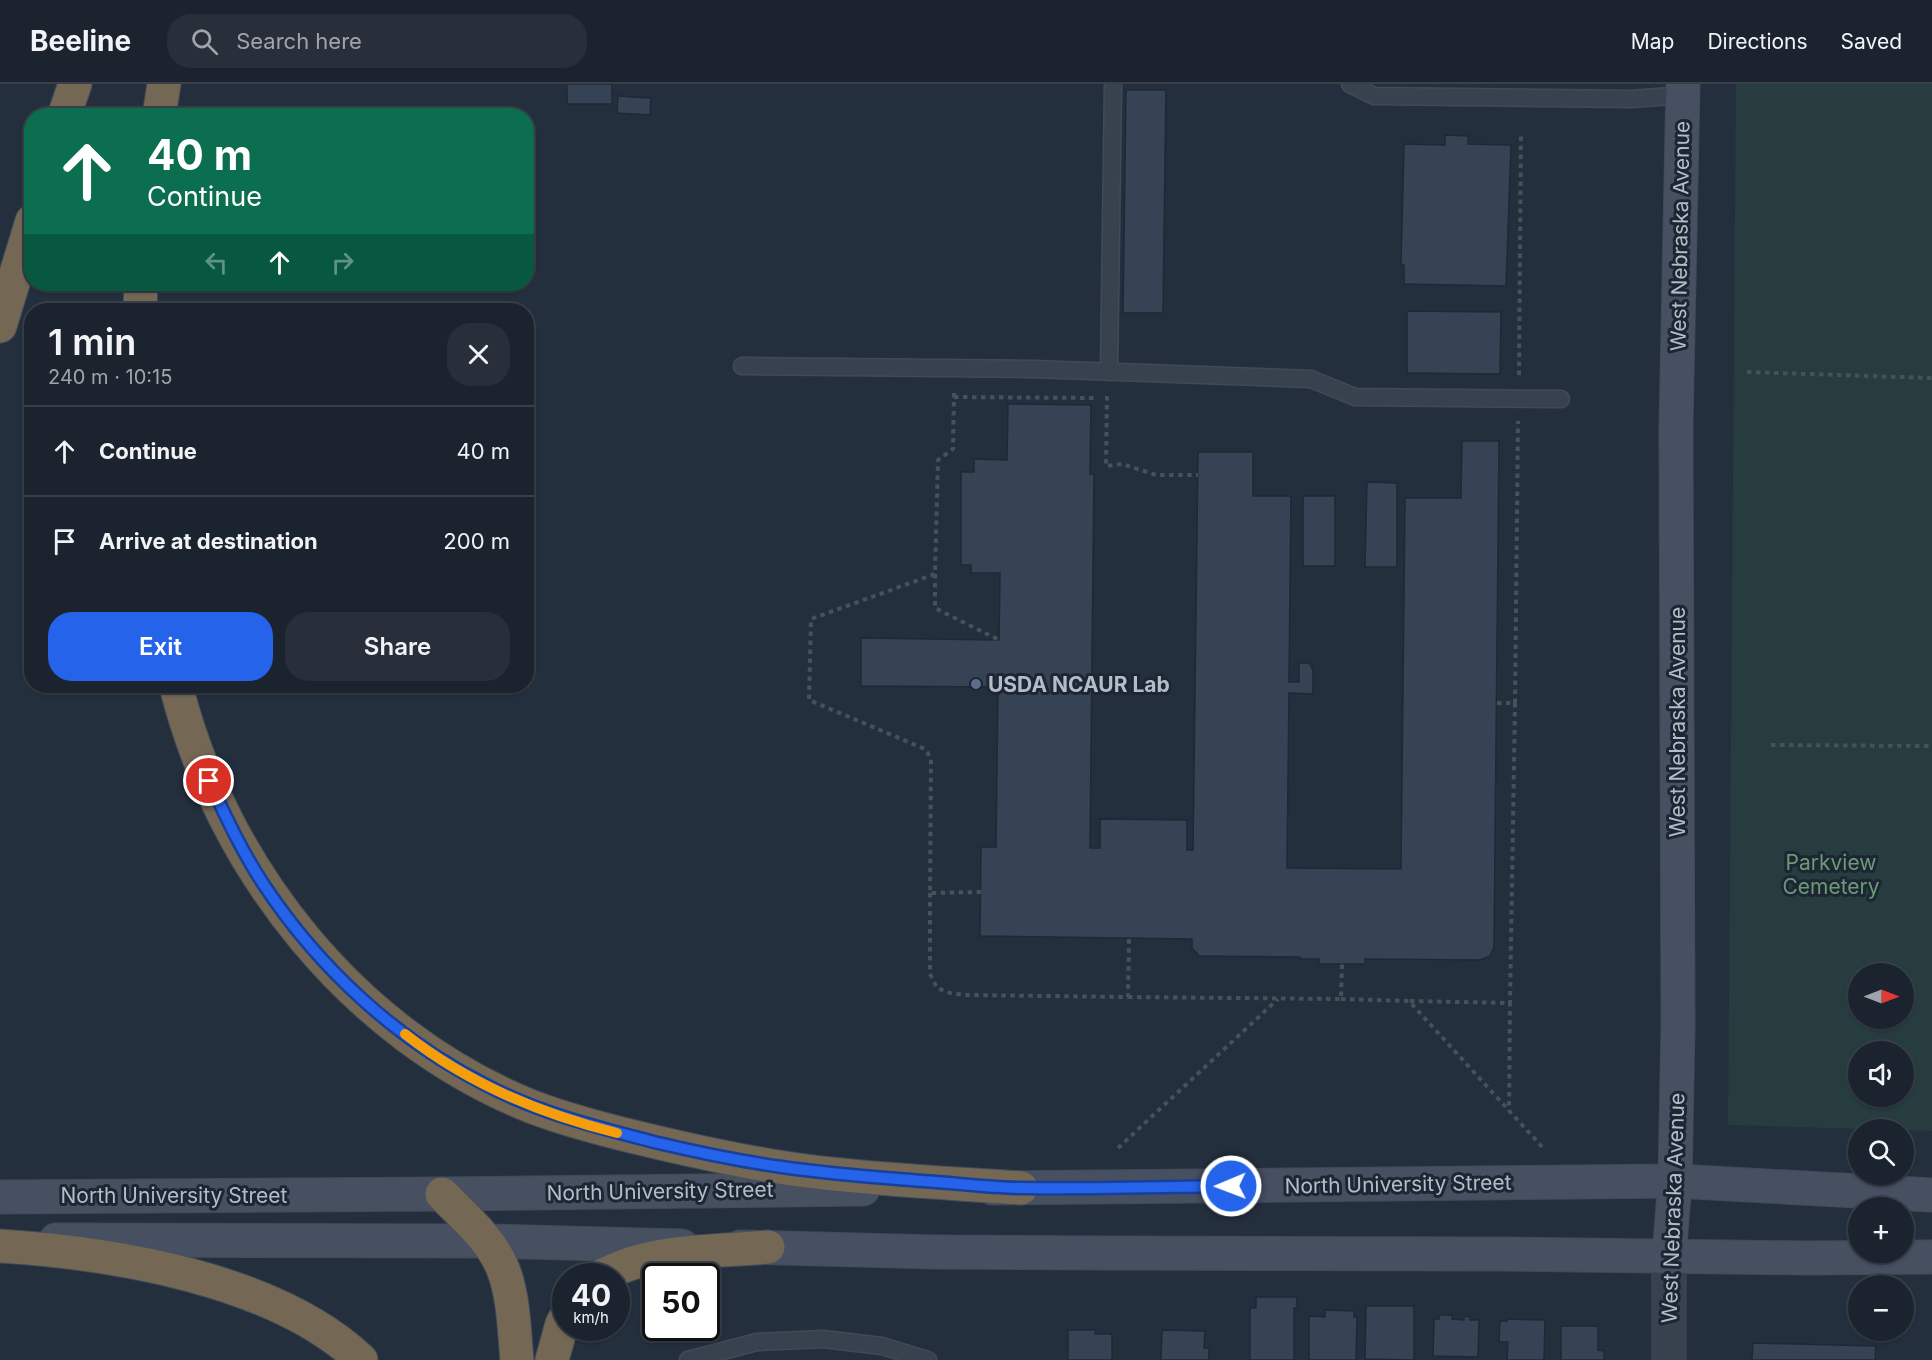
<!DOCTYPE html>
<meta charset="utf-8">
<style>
:root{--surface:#1b232e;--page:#282f3a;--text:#f1f3f6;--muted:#a0a4aa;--line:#39404a;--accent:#2563eb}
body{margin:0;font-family:Inter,sans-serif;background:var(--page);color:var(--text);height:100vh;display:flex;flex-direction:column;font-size:22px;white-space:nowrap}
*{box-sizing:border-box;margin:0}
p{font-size:20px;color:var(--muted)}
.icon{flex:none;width:33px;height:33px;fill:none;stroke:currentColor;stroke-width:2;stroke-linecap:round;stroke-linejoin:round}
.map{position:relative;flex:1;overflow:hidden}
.panel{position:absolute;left:24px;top:219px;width:510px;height:390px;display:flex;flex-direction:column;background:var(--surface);border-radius:24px;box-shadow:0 2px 4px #0004,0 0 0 2px var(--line)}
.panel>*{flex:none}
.banner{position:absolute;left:24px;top:24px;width:510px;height:183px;border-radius:24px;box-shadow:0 2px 4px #0004,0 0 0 2px var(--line);background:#0b6e4f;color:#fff;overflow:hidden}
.needle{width:39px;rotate:90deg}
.tools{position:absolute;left:1848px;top:879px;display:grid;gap:12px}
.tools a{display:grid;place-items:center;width:66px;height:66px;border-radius:50%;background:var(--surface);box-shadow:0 2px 4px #0004,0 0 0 2px var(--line);font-size:30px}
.speed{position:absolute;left:552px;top:1179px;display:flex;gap:12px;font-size:30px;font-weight:700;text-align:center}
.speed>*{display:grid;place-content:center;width:78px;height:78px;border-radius:50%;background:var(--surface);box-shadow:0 2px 4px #0004,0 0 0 2px var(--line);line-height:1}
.speed small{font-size:15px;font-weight:400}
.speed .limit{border:3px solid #111;border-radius:9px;background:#fff;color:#111}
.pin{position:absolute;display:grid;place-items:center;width:51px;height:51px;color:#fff;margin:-26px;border:3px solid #fff;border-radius:50%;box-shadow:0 2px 6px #0007}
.me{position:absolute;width:66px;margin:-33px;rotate:269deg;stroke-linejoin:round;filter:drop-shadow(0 0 4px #0008)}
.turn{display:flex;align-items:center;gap:21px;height:126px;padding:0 24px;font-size:27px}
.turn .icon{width:78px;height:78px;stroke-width:2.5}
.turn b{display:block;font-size:42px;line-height:51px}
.lanes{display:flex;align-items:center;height:57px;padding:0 24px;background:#0003;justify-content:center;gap:30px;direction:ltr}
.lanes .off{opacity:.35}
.round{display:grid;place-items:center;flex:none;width:63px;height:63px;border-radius:24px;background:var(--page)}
.overview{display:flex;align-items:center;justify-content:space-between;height:102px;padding:0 24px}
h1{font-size:36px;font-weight:600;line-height:45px}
.cta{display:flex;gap:12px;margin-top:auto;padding:12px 24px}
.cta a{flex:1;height:69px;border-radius:24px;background:var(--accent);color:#fff;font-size:24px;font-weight:600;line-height:69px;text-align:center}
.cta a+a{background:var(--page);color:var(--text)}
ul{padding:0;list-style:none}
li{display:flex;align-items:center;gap:18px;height:90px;padding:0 24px;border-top:2px solid var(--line)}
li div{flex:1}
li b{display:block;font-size:22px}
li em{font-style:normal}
header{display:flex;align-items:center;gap:36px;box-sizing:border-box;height:84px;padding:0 30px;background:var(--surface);border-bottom:2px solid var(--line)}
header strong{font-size:28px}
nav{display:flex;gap:33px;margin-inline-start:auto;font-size:21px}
.search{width:420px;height:54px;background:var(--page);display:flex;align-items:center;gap:15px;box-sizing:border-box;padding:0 21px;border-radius:24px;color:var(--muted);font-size:22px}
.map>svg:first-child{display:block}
.green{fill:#263c3f;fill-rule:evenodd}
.building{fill:#364354;stroke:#1f2835;stroke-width:1.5}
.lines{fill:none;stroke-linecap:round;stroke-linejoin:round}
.service-casing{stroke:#414a57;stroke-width:19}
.tertiary-casing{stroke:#414a57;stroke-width:35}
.secondary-casing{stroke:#414a57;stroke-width:35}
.motorway-casing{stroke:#434c59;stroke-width:35}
.path{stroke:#3f5557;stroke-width:4;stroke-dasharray:4.5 4.5;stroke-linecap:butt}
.service{stroke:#38414e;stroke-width:16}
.tertiary{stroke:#38414e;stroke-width:33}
.secondary{stroke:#465061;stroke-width:33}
.motorway{stroke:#746855;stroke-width:33}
.route-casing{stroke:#184099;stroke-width:15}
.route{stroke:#2563eb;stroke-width:10}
.slow{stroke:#f59e0b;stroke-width:10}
.service-dot{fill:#5c6f8a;stroke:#1d2633;stroke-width:2}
.labels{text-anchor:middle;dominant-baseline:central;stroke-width:6;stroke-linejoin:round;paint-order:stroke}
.street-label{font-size:21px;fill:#b4bcc9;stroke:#1d2633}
.poi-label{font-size:21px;font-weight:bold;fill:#b4bcc9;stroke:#1d2633;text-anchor:start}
.park-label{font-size:21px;fill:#6b9a76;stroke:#1d2633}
</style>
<header>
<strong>Beeline</strong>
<div class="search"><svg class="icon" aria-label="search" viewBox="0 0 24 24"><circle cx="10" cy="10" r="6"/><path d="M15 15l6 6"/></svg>Search here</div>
<nav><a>Map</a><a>Directions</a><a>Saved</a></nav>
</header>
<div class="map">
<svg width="1932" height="1276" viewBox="0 0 1932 1276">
<rect width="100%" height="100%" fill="#242f3e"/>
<path class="green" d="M1736 0H1932V1047L1728 1041ZM1858 890H1904V934H1858ZM1858 968H1904V1012H1858Z"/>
<g class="building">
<rect x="567" y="0" width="45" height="20"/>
<polygon points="1126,6 1166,6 1163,229 1123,229"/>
<polygon points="618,12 651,14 650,31 617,29"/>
<polygon points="1445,51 1468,52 1468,60 1511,61 1506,202 1404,200 1404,181 1401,181 1404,60 1445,61"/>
<polygon points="1407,227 1501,228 1500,290 1407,289"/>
<polygon points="1008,320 1091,321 1090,390 1094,390 1090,764 1100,764 1100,735 1187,736 1187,766 1193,766 1198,368 1253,368 1253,412 1291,412 1289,598 1299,598 1299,579 1309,579 1313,586 1313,610 1289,609 1287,784 1401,785 1405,414 1461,414 1462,357 1499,357 1494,863 1490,872 1480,876 1365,875 1365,880 1319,880 1319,875 1300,875 1300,873 1199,872 1192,864 1192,855 980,852 981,763 996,763 998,603 861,602 861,554 999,556 1000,489 971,489 971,481 961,481 961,388 974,388 974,375 1007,376"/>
<polygon points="1367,398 1397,399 1397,483 1365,483"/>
<rect x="1303" y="412" width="32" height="70"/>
<polygon points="1256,1213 1297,1213 1297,1224 1294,1224 1294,1276 1250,1276 1250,1224 1256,1224"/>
<polygon points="1366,1222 1414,1222 1414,1276 1365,1275"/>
<polygon points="1325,1226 1354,1227 1354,1233 1357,1233 1356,1276 1309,1276 1309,1232 1325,1233"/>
<polygon points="1439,1231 1452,1231 1452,1235 1464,1236 1464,1232 1470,1233 1470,1236 1479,1236 1478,1273 1433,1272 1434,1235 1439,1235"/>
<polygon points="1507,1235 1545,1236 1544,1276 1507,1276 1508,1258 1499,1258 1500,1237 1507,1237"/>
<polygon points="1561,1242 1598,1242 1598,1266 1604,1267 1604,1276 1561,1276"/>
<polygon points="1068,1246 1096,1246 1095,1250 1112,1250 1112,1276 1068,1276"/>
<polygon points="1162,1246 1205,1247 1204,1264 1209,1264 1209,1276 1161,1276"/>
<polygon points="1753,1259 1876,1262 1875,1276 1752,1276"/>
</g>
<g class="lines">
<g class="service-casing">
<g id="service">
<polyline points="1350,0 1374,12 1632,15 1683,11"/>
<polyline points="742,282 1034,285 1311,295 1355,313 1561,315"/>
<polyline points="1109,288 1113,0"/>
<polyline points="688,1276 757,1258 823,1255 882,1262 928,1276"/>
</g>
</g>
<g class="tertiary-casing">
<polyline id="tertiary" points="1669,1173 1669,1276"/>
</g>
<g class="secondary-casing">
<g id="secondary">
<polyline points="992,1104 1675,1097 1932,1111"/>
<polyline points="0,1113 442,1110 863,1105"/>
<polyline points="56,1156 487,1157 682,1162"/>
<polyline points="740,1163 936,1168 1105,1169 1499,1170 1807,1174 1932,1173"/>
<polyline points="1669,1173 1675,1097 1678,943 1676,343 1683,0"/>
</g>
</g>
<g class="motorway-casing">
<g id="motorway">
<polyline points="64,32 75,0"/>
<polyline points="159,32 164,0"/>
<polyline points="140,226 141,200"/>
<polyline points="0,242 32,137"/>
<path d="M176 602C222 785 353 950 530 1022 566 1036 605 1046 643 1055 697 1068 751 1080 807 1087 877 1096 950 1099 1021 1104"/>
<path d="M442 1110C464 1133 492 1156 503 1185 514 1213 514 1246 517 1276"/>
<path d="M0 1162C114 1169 275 1195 361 1276"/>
<path d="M601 1192C613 1187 624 1181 636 1178 679 1166 725 1167 768 1163"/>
<polyline points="552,1276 562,1240 566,1233"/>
</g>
</g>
<g class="path">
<polyline points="1747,288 1932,294"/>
<polyline points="1519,291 1521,48"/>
<polyline points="954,309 953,365 938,376 935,490 811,535 809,616 925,665 931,674 930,809 981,808"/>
<polyline points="954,313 1097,314"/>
<polyline points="1105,314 1107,314 1106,382 1122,380 1156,391 1198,391"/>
<polyline points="935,490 935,524 999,556"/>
<polyline points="1497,619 1515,619 1510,919"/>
<polyline points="1515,619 1518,337"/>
<polyline points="1771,661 1932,662"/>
<polyline points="930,809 930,890 937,904 950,909 965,911 1128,913 1129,854"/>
<polyline points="1128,913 1341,915 1342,880"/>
<polyline points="1341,915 1409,917 1545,1066"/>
<polyline points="1410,917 1510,919 1509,1027"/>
<polyline points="1118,1064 1278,915"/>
</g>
<use href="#service" class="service"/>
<use href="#tertiary" class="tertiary"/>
<use href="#secondary" class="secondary"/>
<use href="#motorway" class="motorway"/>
</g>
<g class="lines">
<g class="route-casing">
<path id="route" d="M209 697C226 733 242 768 264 801 319 884 397 956 486 1001 539 1029 597 1043 654 1058 696 1068 739 1077 782 1083 829 1090 876 1093 923 1097 957 1099 990 1104 1024 1104 1093 1105 1162 1103 1231 1102"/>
</g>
<use href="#route" class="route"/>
<path class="slow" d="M405 950C467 999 541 1030 617 1049"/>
</g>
<circle class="service-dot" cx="976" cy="600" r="6"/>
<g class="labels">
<g class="street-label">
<text transform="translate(1680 152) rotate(-89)">West Nebraska Avenue</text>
<text transform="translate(1677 638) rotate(-90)">West Nebraska Avenue</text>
<text transform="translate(1398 1100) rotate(-1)">North University Street</text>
<text transform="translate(660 1107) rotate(-1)">North University Street</text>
<text x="174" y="1111">North University Street</text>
<text transform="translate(1673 1124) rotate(-88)">West Nebraska Avenue</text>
</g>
<g class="poi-label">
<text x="988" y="600">USDA NCAUR Lab</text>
</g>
<g class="park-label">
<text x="1831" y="778">Parkview<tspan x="1831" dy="24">Cemetery</tspan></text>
</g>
</g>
</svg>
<div class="tools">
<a><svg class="needle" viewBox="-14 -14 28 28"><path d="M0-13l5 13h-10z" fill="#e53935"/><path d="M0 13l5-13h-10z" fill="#a0a4aa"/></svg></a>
<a><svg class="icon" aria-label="sound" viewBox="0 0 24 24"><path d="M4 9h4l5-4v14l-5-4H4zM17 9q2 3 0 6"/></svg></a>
<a><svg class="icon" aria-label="search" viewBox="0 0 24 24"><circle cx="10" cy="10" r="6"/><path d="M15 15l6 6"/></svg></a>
<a>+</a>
<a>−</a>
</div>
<div class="speed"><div>40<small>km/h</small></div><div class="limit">50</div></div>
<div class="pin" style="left:209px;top:697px;background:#d93025"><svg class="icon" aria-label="arrive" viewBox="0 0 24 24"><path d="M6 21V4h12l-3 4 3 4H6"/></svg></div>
<svg class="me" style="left:1231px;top:1102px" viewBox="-20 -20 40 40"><circle r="17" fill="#2563eb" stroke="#fff" stroke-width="3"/><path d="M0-11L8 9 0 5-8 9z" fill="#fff"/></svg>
<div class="banner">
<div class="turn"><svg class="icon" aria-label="ahead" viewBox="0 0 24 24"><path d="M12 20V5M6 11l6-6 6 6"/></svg><div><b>40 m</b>Continue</div></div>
<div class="lanes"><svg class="icon off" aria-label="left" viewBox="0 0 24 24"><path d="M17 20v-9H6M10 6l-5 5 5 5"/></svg><svg class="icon" aria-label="ahead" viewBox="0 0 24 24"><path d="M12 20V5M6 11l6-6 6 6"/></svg><svg class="icon off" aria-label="right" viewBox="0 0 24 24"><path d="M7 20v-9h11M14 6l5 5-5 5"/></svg></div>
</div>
<section class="panel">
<div class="overview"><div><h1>1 min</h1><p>240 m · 10:15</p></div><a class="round"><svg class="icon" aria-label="close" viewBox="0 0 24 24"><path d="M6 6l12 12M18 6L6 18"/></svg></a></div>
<ul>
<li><svg class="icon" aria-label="ahead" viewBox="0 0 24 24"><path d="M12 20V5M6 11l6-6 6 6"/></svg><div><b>Continue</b></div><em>40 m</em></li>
<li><svg class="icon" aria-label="arrive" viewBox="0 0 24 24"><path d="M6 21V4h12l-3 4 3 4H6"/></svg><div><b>Arrive at destination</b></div><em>200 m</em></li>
</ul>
<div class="cta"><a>Exit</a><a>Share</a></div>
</section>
</div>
